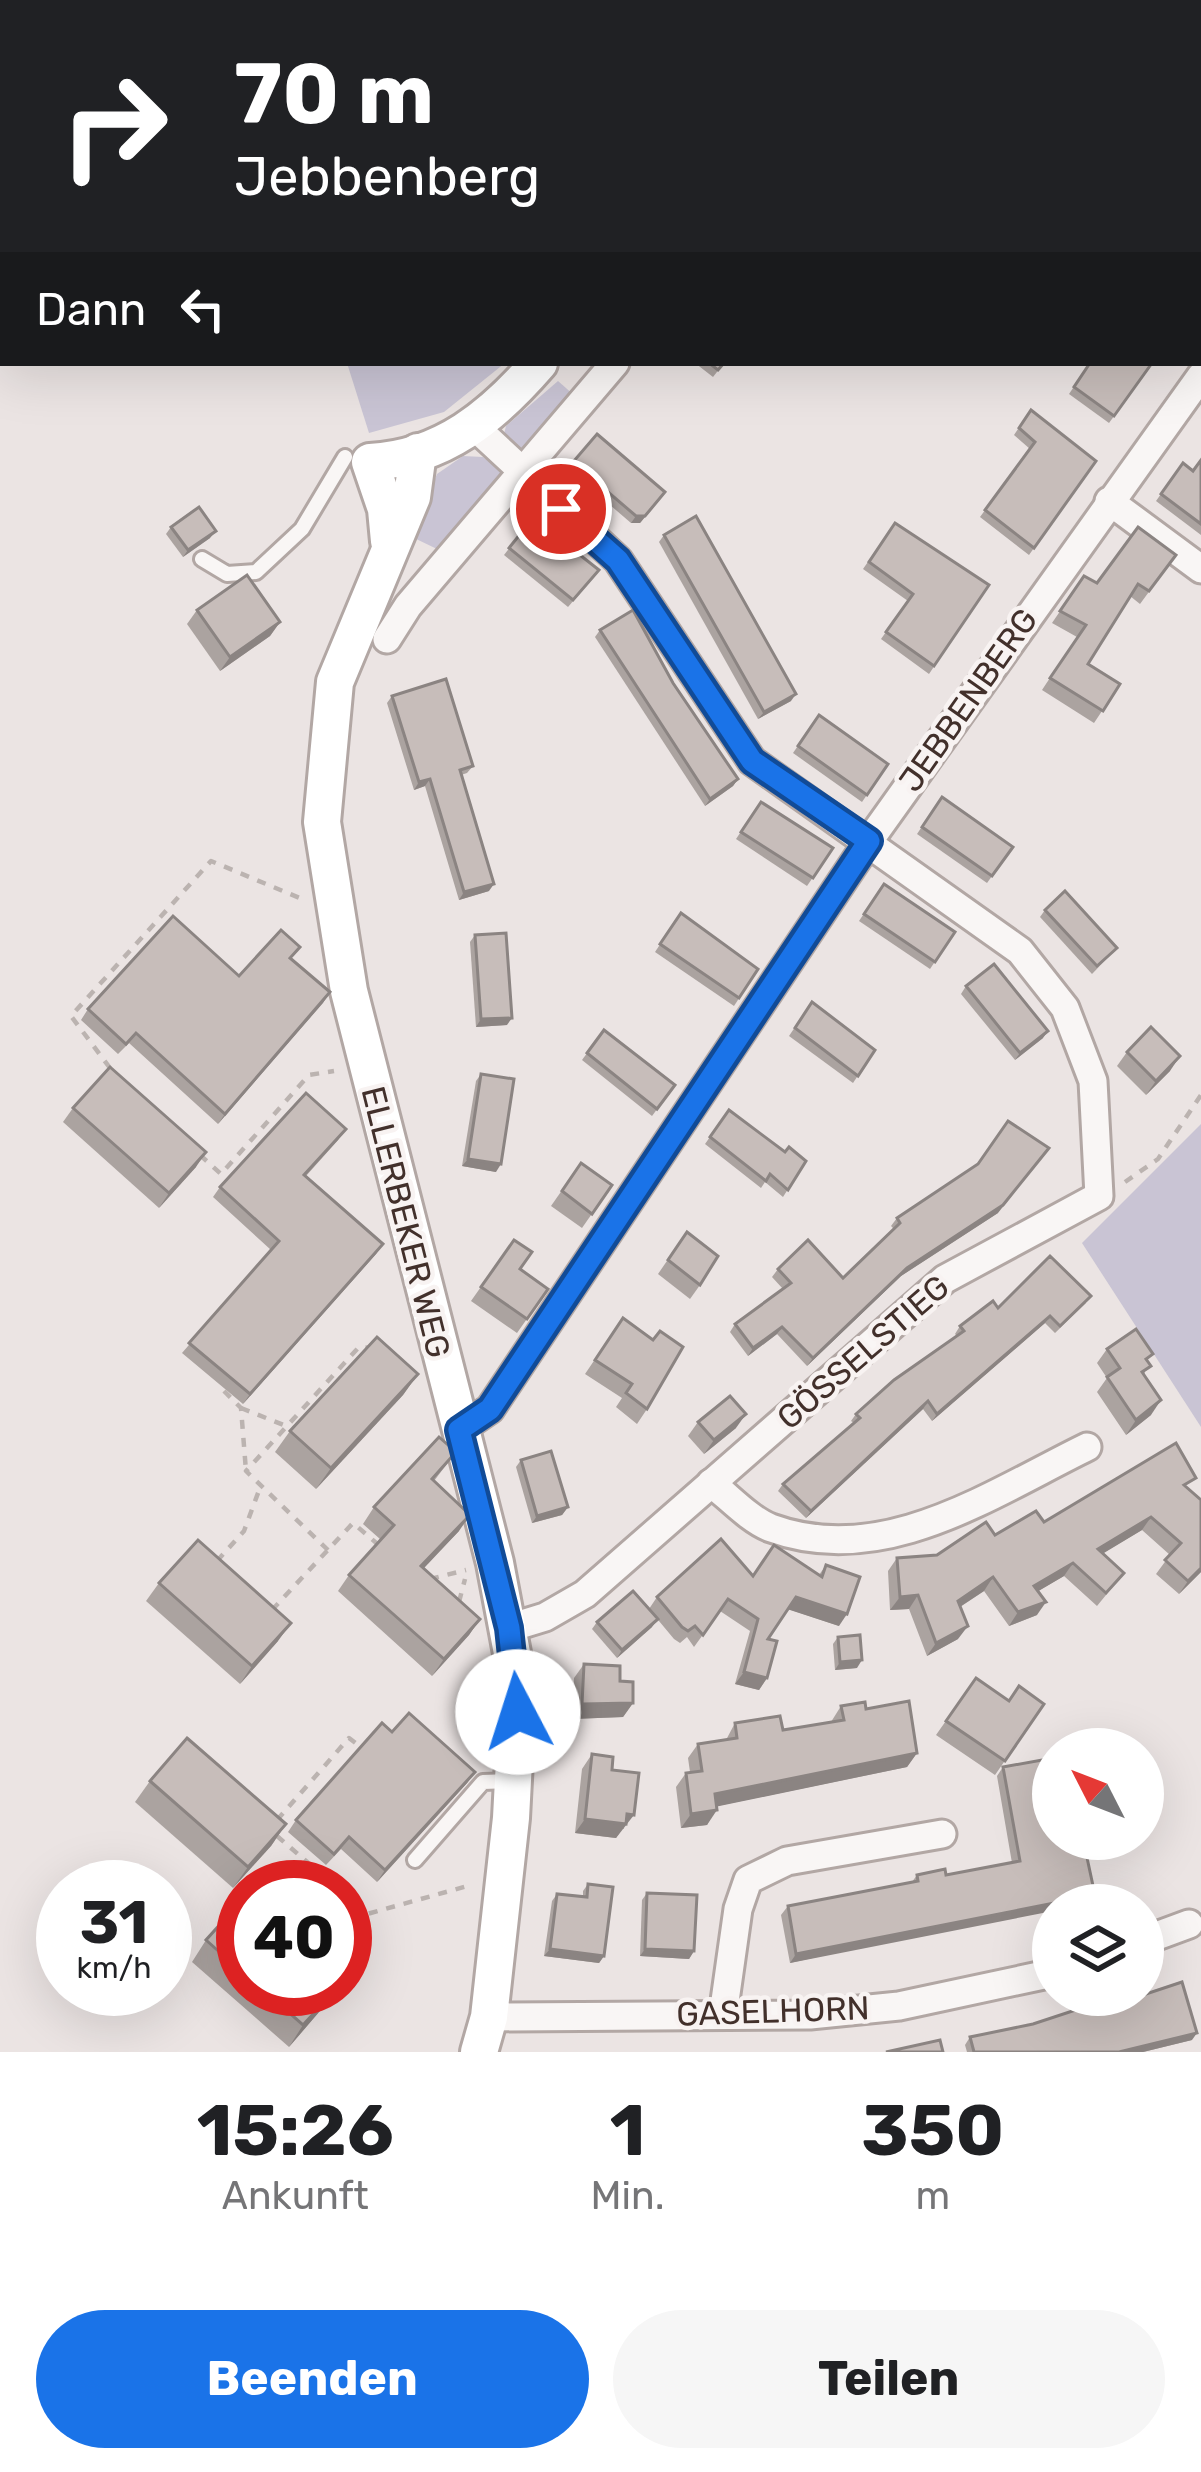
<!DOCTYPE html>
<html lang="de">
<meta charset="utf-8">
<style>
:root{--surface:#fff;--page:#f6f6f6;--text:#202124;--muted:#757577;--accent:#1a73e8}
body{margin:0;font-family:Rubik,sans-serif;background:var(--page);color:var(--text);height:100vh;display:flex;flex-direction:column;font-size:45px;white-space:nowrap}
*{box-sizing:border-box;margin:0}
p{font-size:39px;color:var(--muted)}
.icon{flex:none;width:66px;height:66px;fill:none;stroke:currentColor;stroke-width:2;stroke-linecap:round;stroke-linejoin:round}
.map{position:relative;height:2052px;overflow:hidden}
.sheet{display:flex;flex-direction:column;background:var(--surface);flex:1}
.sheet>*{flex:none}
.top-card{position:absolute;left:0px;top:0px;width:1203px;height:366px;box-shadow:0 12px 48px #0002;background:#202124;color:#fff;overflow:hidden}
.needle{width:78px;rotate:312deg}
.tools{position:absolute;left:1032px;top:1728px;display:grid;gap:24px}
.tools a{display:grid;place-items:center;width:132px;height:132px;border-radius:50%;background:var(--surface);box-shadow:0 12px 48px #0002;font-size:60px}
.speed{position:absolute;left:36px;top:1860px;display:flex;gap:24px;font-size:60px;font-weight:700;text-align:center}
.speed>*{display:grid;place-content:center;width:156px;height:156px;border-radius:50%;background:var(--surface);box-shadow:0 12px 48px #0002;line-height:1}
.speed small{font-size:30px;font-weight:400}
.speed .limit{border:18px solid #d22;background:#fff;color:#111}
.pin{position:absolute;display:grid;place-items:center;width:102px;height:102px;color:#fff;margin:-51px;border:6px solid #fff;border-radius:50%;box-shadow:0 3px 12px #0007}
.me{position:absolute;width:132px;margin:-66px;rotate:355deg;stroke-linejoin:round;filter:drop-shadow(0 0 9px #0008)}
.turn{display:flex;align-items:center;gap:42px;height:252px;padding:0 36px;font-size:54px}
.turn .icon{width:156px;height:156px;stroke-width:2.5}
.turn b{display:block;font-size:84px;line-height:102px}
.then{display:flex;align-items:center;height:114px;padding:0 36px;background:#0003;gap:24px;font-size:45px}
.eta{display:flex;justify-content:space-evenly;align-items:center;height:204px;text-align:center}
.eta b{font-size:72px;font-weight:700;line-height:84px}
.cta{display:flex;gap:24px;margin-top:auto;padding:24px 36px}
.cta a{flex:1;height:138px;border-radius:72px;background:var(--accent);color:#fff;font-size:48px;font-weight:700;line-height:138px;text-align:center}
.cta a+a{background:var(--page);color:var(--text)}
.map>svg:first-child{display:block}
.green{fill:#c9c4d4}
.lines{fill:none;stroke-linecap:round;stroke-linejoin:round}
.lane-casing{stroke:#b2a7a4;stroke-width:20}
.street-casing{stroke:#b2a7a4;stroke-width:33}
.secondary-casing{stroke:#b2a7a4;stroke-width:42}
.path{stroke:#bbb3b0;stroke-width:4.5;stroke-dasharray:9 9;stroke-linecap:butt}
.lane{stroke:#f9f6f5;stroke-width:14}
.street{stroke:#f9f6f5;stroke-width:27}
.secondary{stroke:#fff;stroke-width:36}
.wall{fill:#aba3a0}
.shaded-wall{fill:#8b8482}
.building{fill:#c7bdba;stroke:#8b8482;stroke-width:3}
.route-casing{stroke:#114b97;stroke-width:30}
.route{stroke:#1a73e8;stroke-width:21}
.labels{text-anchor:middle;dominant-baseline:central;stroke-width:9;stroke-linejoin:round;paint-order:stroke}
.street-label{font-size:33px;fill:#42302b;stroke:#f8f3f2}
</style>
<div class="map">
<svg width="1201" height="2052" viewBox="0 0 1201 2052">
<rect width="100%" height="100%" fill="#ebe4e3"/>
<g class="green">
<polygon points="347,363 505,363 444,412 369,433"/>
<polygon points="558,381 575,396 523,452 514,449 504,434 506,426"/>
<polygon points="463,456 483,457 504,473 437,549 412,537 437,474"/>
<polygon points="1201,1124 1201,1427 1082,1243"/>
</g>
<g class="lines">
<g class="lane-casing">
<g id="lane">
<polyline points="202,559 227,574 256,572 302,529 345,457"/>
<polyline points="415,1860 483,1782 510,1781"/>
</g>
</g>
<g class="street-casing">
<g id="street">
<polyline points="876,3 877,0"/>
<polyline points="475,427 618,560 752,761 1020,951 1065,1008 1093,1081 1099,1196 945,1279 585,1594 545,1617 509,1628"/>
<polyline points="1109,501 1201,569"/>
<polyline points="387,639 408,606 615,363"/>
<polyline points="459,1430 490,1409 869,841 1201,376"/>
<path d="M711 1483C729 1497 750 1520 771 1528 883 1569 991 1494 1087 1447"/>
<polyline points="1143,1941 1189,1924"/>
<polyline points="723,2015 738,1909 748,1880 787,1861 942,1834"/>
<polyline points="489,2017 810,2015 899,2006 1053,1973"/>
</g>
</g>
<g class="secondary-casing">
<g id="secondary">
<polyline points="832,3 834,0"/>
<polyline points="418,452 412,497 335,682 322,822 349,991 495,1563 518,1685 511,1818 489,2017 479,2052"/>
<path d="M389 541 386 509 370 462C443 458 493 416 539 363"/>
</g>
</g>
<g class="path">
<polyline points="253,0 254,3"/>
<polyline points="321,3 324,0"/>
<polyline points="573,3 577,0"/>
<polyline points="110,1068 71,1016 211,861 302,899"/>
<polyline points="200,1155 221,1174 309,1075 334,1071"/>
<polyline points="1125,1182 1158,1159 1201,1095"/>
<polyline points="224,1391 241,1408 246,1471"/>
<polyline points="241,1408 286,1426"/>
<polyline points="328,1550 246,1471 359,1347 371,1348"/>
<polyline points="217,1561 244,1531 261,1485"/>
<polyline points="430,1579 466,1570"/>
<polyline points="459,1602 465,1579"/>
<polyline points="272,1610 353,1523 381,1547"/>
<polyline points="277,1820 349,1738 362,1748"/>
<polyline points="277,1836 336,1887"/>
<polyline points="345,1895 367,1914"/>
<polyline points="345,1940 367,1914 471,1885"/>
</g>
<use href="#lane" class="lane"/>
<use href="#street" class="street"/>
<use href="#secondary" class="secondary"/>
</g>
<g class="wall">
<polygon points="695,363 724,363 713,377"/>
<polygon points="1090,363 1153,363 1109,423 1069,394"/>
<polygon points="1031,410 1096,461 1029,555 980,517 1030,449 1014,435"/>
<polygon points="1201,460 1201,535 1156,501 1183,463 1193,471"/>
<polygon points="573,462 660,499 640,523 631,523 568,469"/>
<polygon points="533,518 594,577 568,607 504,555"/>
<polygon points="895,523 989,585 929,674 881,639 908,601 863,569"/>
<polygon points="171,527 210,538 183,557 166,534"/>
<polygon points="664,535 791,701 758,719 659,542"/>
<polygon points="1176,555 1140,604 1130,596 1088,664 1120,684 1094,723 1042,690 1077,637 1052,623 1084,576 1097,583"/>
<polygon points="197,610 280,622 270,636 220,671 187,624"/>
<polygon points="600,630 673,683 738,779 733,786 705,806 595,637"/>
<polygon points="392,696 473,766 467,773 461,775 489,891 459,900 425,786 414,790 387,703"/>
<polygon points="819,715 888,764 862,802 793,753"/>
<polygon points="942,797 1013,847 987,883 917,834"/>
<polygon points="761,802 833,848 807,886 736,839"/>
<polygon points="884,884 955,932 930,969 859,921"/>
<polygon points="1045,910 1117,948 1092,974 1040,917"/>
<polygon points="681,913 758,969 734,1006 655,952"/>
<polygon points="475,935 507,1025 476,1027 470,942"/>
<polygon points="291,959 330,992 218,1124 129,1043 118,1054 81,1020 88,1009 239,976"/>
<polygon points="966,986 1043,1038 1015,1060 961,994"/>
<polygon points="812,1002 875,1050 853,1083 789,1036"/>
<polygon points="604,1030 675,1085 652,1116 582,1060"/>
<polygon points="1127,1052 1170,1071 1146,1095 1117,1066"/>
<polygon points="481,1074 496,1172 462,1166 476,1081"/>
<polygon points="73,1108 196,1167 159,1208 63,1122"/>
<polygon points="729,1110 785,1152 806,1161 783,1197 765,1182 761,1188 705,1144"/>
<polygon points="339,1139 306,1176 383,1244 243,1404 182,1353 271,1250 213,1197 220,1187"/>
<polygon points="581,1163 612,1185 582,1228 551,1206"/>
<polygon points="998,1213 901,1276 807,1366 777,1334 748,1356 730,1332 735,1324 783,1289 772,1277 778,1269 843,1278 894,1229 891,1226 897,1218"/>
<polygon points="687,1232 700,1285 690,1299 658,1274"/>
<polygon points="514,1240 520,1269 548,1289 517,1333 471,1301"/>
<polygon points="1086,1303 1055,1333 1045,1323 932,1421 923,1409 806,1518 778,1491 783,1484 854,1423 851,1421 856,1414 957,1336 955,1334 960,1326 998,1308"/>
<polygon points="623,1318 647,1409 637,1424 616,1407 622,1398 585,1374"/>
<polygon points="1107,1349 1147,1361 1144,1376 1151,1415 1126,1435 1097,1392 1107,1378 1097,1363"/>
<polygon points="418,1374 403,1395 316,1489 275,1452 290,1431"/>
<polygon points="698,1422 736,1428 704,1454 688,1436"/>
<polygon points="456,1452 434,1481 459,1531 423,1568 480,1619 469,1635 432,1676 338,1591 349,1575 380,1539 363,1524 374,1507"/>
<polygon points="521,1460 568,1507 562,1515 532,1523 516,1467"/>
<polygon points="1189,1489 1201,1572 1179,1594 1156,1574 1170,1555 1142,1530 1103,1553 1124,1573 1097,1606 1064,1576 1038,1591 1037,1615 1009,1626 984,1591 960,1607 958,1639 927,1656 909,1609 890,1610 888,1571 897,1558 937,1555 995,1535 1044,1522"/>
<polygon points="826,1565 839,1626 788,1609 768,1639 767,1678 759,1690 735,1684 750,1631 720,1611 694,1647 687,1637 680,1643 674,1639 649,1609 657,1597 753,1576 819,1575"/>
<polygon points="159,1583 278,1641 240,1684 146,1601"/>
<polygon points="597,1622 652,1627 617,1658 592,1629"/>
<polygon points="838,1637 857,1668 835,1670 833,1644"/>
<polygon points="584,1664 620,1681 633,1703 623,1717 572,1719 574,1678"/>
<polygon points="976,1678 1008,1701 1044,1704 995,1775 936,1735"/>
<polygon points="841,1706 866,1709 917,1753 907,1767 717,1806 707,1825 681,1828 676,1787 686,1773 690,1772 688,1758 698,1744 726,1740 735,1723 783,1730 831,1722"/>
<polygon points="392,1732 475,1772 467,1783 377,1882 341,1849 326,1865 288,1832 296,1820"/>
<polygon points="592,1754 624,1829 622,1829 616,1838 575,1833 582,1769"/>
<polygon points="1003,1767 1095,1895 1089,1904 1053,1905 790,1963 781,1915 788,1906 912,1882 917,1875 946,1875 1012,1863 997,1776"/>
<polygon points="150,1781 286,1824 271,1846 233,1888 135,1802"/>
<polygon points="588,1884 604,1956 599,1963 544,1956 552,1901 557,1894 583,1897 583,1891"/>
<polygon points="647,1893 694,1951 689,1959 640,1956 642,1900"/>
<polygon points="243,1899 243,1989 336,1989 325,2005 289,2047 192,1962 206,1940"/>
<polygon points="970,2037 1192,2040 1143,2052 967,2052 965,2045"/>
</g>
<g class="shaded-wall">
<polygon points="660,499 640,523 631,523 636,516"/>
<polygon points="216,531 210,538 183,557 188,550"/>
<polygon points="280,622 270,636 220,671 230,657"/>
<polygon points="796,694 791,701 758,719 764,712"/>
<polygon points="430,779 425,786 414,790 419,782"/>
<polygon points="738,779 733,786 705,806 710,799"/>
<polygon points="494,884 489,891 459,900 464,892"/>
<polygon points="330,992 323,1003 218,1124 225,1114"/>
<polygon points="512,1018 507,1025 476,1027 481,1019"/>
<polygon points="1048,1031 1043,1038 1015,1060 1020,1053"/>
<polygon points="1180,1056 1170,1071 1146,1095 1156,1081"/>
<polygon points="1049,1148 998,1213 901,1276 807,1366 813,1358 907,1268"/>
<polygon points="206,1152 196,1167 159,1208 169,1193"/>
<polygon points="468,1159 501,1164 496,1172 462,1166"/>
<polygon points="383,1244 376,1254 243,1404 250,1394"/>
<polygon points="1050,1316 1045,1323 932,1421 937,1414"/>
<polygon points="782,1327 777,1334 748,1356 753,1348"/>
<polygon points="418,1374 403,1395 316,1489 331,1468"/>
<polygon points="1161,1400 1151,1415 1126,1435 1136,1420"/>
<polygon points="928,1401 923,1409 806,1518 811,1511"/>
<polygon points="746,1414 736,1428 704,1454 714,1440"/>
<polygon points="568,1507 562,1515 532,1523 537,1516"/>
<polygon points="470,1515 459,1531 410,1583 421,1566"/>
<polygon points="1151,1517 1142,1530 1089,1562 1098,1549"/>
<polygon points="1073,1563 1064,1576 1025,1599 1034,1586"/>
<polygon points="1201,1568 1201,1572 1179,1594 1188,1581"/>
<polygon points="993,1577 984,1591 949,1614 958,1601"/>
<polygon points="918,1595 909,1609 890,1610 900,1597"/>
<polygon points="796,1597 847,1614 839,1626 787,1609"/>
<polygon points="1046,1602 1037,1615 1009,1626 1018,1612"/>
<polygon points="480,1619 469,1635 432,1676 444,1659"/>
<polygon points="658,1619 652,1627 617,1658 622,1650"/>
<polygon points="291,1623 278,1641 240,1684 252,1666"/>
<polygon points="968,1626 958,1639 927,1656 936,1643"/>
<polygon points="862,1660 857,1668 835,1670 840,1662"/>
<polygon points="744,1672 767,1678 759,1690 735,1684"/>
<polygon points="633,1703 623,1717 572,1719 582,1704"/>
<polygon points="917,1753 907,1767 705,1809 715,1794"/>
<polygon points="475,1772 467,1783 377,1882 385,1870"/>
<polygon points="717,1810 707,1825 681,1828 691,1814"/>
<polygon points="627,1814 634,1815 616,1838 575,1833 585,1819"/>
<polygon points="286,1824 271,1846 233,1888 248,1867"/>
<polygon points="1095,1895 1089,1904 1053,1905 1053,1911 790,1963 796,1954"/>
<polygon points="550,1949 604,1956 599,1963 544,1956"/>
<polygon points="645,1949 694,1951 689,1959 640,1956"/>
<polygon points="336,1989 325,2005 289,2047 303,2025"/>
<polygon points="1197,2033 1192,2040 1143,2052 1119,2052"/>
</g>
<g class="building">
<polygon points="934,0 989,0 987,3 932,3"/>
<polygon points="1200,188 1201,188 1200,290"/>
<polygon points="709,363 724,363 718,370"/>
<polygon points="1090,363 1152,363 1114,416 1074,387"/>
<polygon points="1031,410 1096,461 1034,548 985,510 1035,442 1019,428"/>
<polygon points="597,434 665,492 645,516 636,516 573,462"/>
<polygon points="1201,460 1201,524 1161,494 1183,463 1193,471"/>
<polygon points="199,507 216,531 188,550 171,527"/>
<polygon points="696,516 796,694 764,712 664,535"/>
<polygon points="533,518 599,570 573,600 509,548"/>
<polygon points="895,523 989,585 934,666 886,632 913,594 869,562"/>
<polygon points="1138,527 1176,555 1149,591 1138,584 1088,664 1120,684 1103,711 1050,678 1086,625 1060,611 1084,576 1097,583"/>
<polygon points="247,575 280,622 230,657 197,610"/>
<polygon points="633,610 673,683 738,779 710,799 600,630"/>
<polygon points="446,679 473,766 460,770 494,884 464,892 430,779 419,782 392,696"/>
<polygon points="819,715 888,764 867,795 798,746"/>
<polygon points="942,797 1013,847 992,876 922,827"/>
<polygon points="761,802 833,848 813,878 741,832"/>
<polygon points="884,884 955,932 935,962 864,914"/>
<polygon points="1065,891 1117,948 1097,966 1045,910"/>
<polygon points="681,913 758,969 739,998 660,944"/>
<polygon points="173,916 239,976 281,930 300,947 290,958 330,992 225,1114 136,1033 126,1044 88,1009"/>
<polygon points="506,933 512,1018 481,1019 475,935"/>
<polygon points="994,964 1048,1031 1020,1053 966,986"/>
<polygon points="812,1002 875,1050 858,1076 795,1028"/>
<polygon points="1151,1027 1180,1056 1156,1081 1127,1052"/>
<polygon points="604,1030 675,1085 657,1109 587,1053"/>
<polygon points="110,1067 206,1152 169,1193 73,1108"/>
<polygon points="481,1074 514,1079 501,1164 468,1159"/>
<polygon points="306,1093 346,1129 304,1175 383,1244 250,1394 189,1343 279,1241 220,1187"/>
<polygon points="729,1110 785,1152 789,1147 806,1161 788,1190 770,1174 766,1181 710,1137"/>
<polygon points="1008,1121 1049,1148 1003,1205 907,1268 813,1358 782,1327 753,1348 735,1324 791,1283 778,1269 808,1240 843,1278 900,1223 897,1218 978,1164"/>
<polygon points="581,1163 612,1185 592,1214 562,1191"/>
<polygon points="687,1232 718,1256 700,1285 668,1260"/>
<polygon points="514,1240 532,1252 520,1269 548,1289 527,1319 481,1287"/>
<polygon points="1050,1256 1091,1296 1060,1326 1050,1316 937,1414 928,1401 811,1511 783,1484 860,1418 856,1414 894,1380 964,1331 960,1326 993,1301 998,1308"/>
<polygon points="623,1318 653,1340 660,1331 683,1347 647,1409 626,1393 632,1384 595,1360"/>
<polygon points="1136,1329 1153,1354 1146,1359 1151,1366 1142,1372 1161,1400 1136,1420 1107,1377 1120,1368 1107,1349"/>
<polygon points="377,1337 418,1374 331,1468 290,1431"/>
<polygon points="730,1396 746,1414 714,1440 698,1422"/>
<polygon points="439,1437 456,1452 432,1479 470,1515 421,1566 480,1619 444,1659 349,1575 394,1525 374,1507"/>
<polygon points="1176,1443 1196,1478 1184,1485 1201,1500 1201,1568 1188,1581 1165,1560 1181,1543 1151,1517 1098,1549 1124,1573 1106,1593 1073,1563 1034,1586 1046,1602 1018,1612 993,1577 958,1601 968,1626 936,1643 918,1595 900,1597 897,1558 937,1555 986,1522 995,1535 1036,1511 1044,1522"/>
<polygon points="551,1451 568,1507 537,1516 521,1460"/>
<polygon points="721,1539 753,1576 774,1545 822,1577 826,1565 860,1577 847,1614 796,1597 768,1639 777,1641 767,1678 744,1672 758,1619 728,1599 703,1635 695,1626 688,1631 682,1627 657,1597"/>
<polygon points="198,1540 291,1623 252,1666 159,1583"/>
<polygon points="633,1591 658,1619 622,1650 597,1622"/>
<polygon points="860,1635 862,1660 840,1662 838,1637"/>
<polygon points="584,1664 620,1666 620,1681 633,1682 633,1703 582,1704"/>
<polygon points="976,1678 1009,1701 1019,1686 1044,1704 1005,1761 946,1721"/>
<polygon points="909,1701 917,1753 715,1794 717,1810 691,1814 686,1773 702,1771 698,1744 737,1738 735,1723 780,1716 783,1730 844,1720 841,1706 865,1702 866,1709"/>
<polygon points="409,1713 475,1772 385,1870 349,1837 334,1854 296,1820 382,1723 392,1732"/>
<polygon points="187,1738 286,1824 248,1867 150,1781"/>
<polygon points="592,1754 613,1757 612,1770 639,1773 634,1815 627,1814 626,1824 585,1819"/>
<polygon points="1053,1758 1053,1839 1083,1839 1095,1895 796,1954 788,1906 918,1881 917,1875 945,1869 946,1875 1020,1861 1003,1767"/>
<polygon points="588,1884 613,1887 604,1956 550,1949 557,1894 587,1897"/>
<polygon points="647,1893 697,1895 694,1951 645,1949"/>
<polygon points="243,1899 243,1973 206,1940"/>
<polygon points="1182,1982 1197,2033 1119,2052 974,2052 970,2037 1033,2024 1121,1995 1143,1995"/>
<polygon points="262,1989 336,1989 303,2025"/>
<polygon points="940,2040 943,2052 886,2052"/>
</g>
<g class="lines">
<g class="route-casing">
<polyline id="route" points="518,1712 509,1628 459,1430 490,1409 869,841 752,761 618,560 561,509"/>
</g>
<use href="#route" class="route"/>
</g>
<g class="labels">
<g class="street-label">
<text transform="translate(968 700) rotate(-55)">JEBBENBERG</text>
<text transform="translate(406 1222) rotate(76)">ELLERBEKER WEG</text>
<text transform="translate(863 1352) rotate(-41)">GÖSSELSTIEG</text>
<text transform="translate(773 2011) rotate(-2)">GASELHORN</text>
</g>
</g>
</svg>
<div class="tools">
<a><svg class="needle" viewBox="-14 -14 28 28"><path d="M0-13l5 13h-10z" fill="#e53935"/><path d="M0 13l5-13h-10z" fill="#757577"/></svg></a>
<a><svg class="icon" aria-label="layers" viewBox="0 0 24 24"><path d="M12 4l9 5-9 5-9-5zM3 14l9 5 9-5"/></svg></a>
</div>
<div class="speed"><div>31<small>km/h</small></div><div class="limit">40</div></div>
<div class="pin" style="left:561px;top:509px;background:#d93025"><svg class="icon" aria-label="arrive" viewBox="0 0 24 24"><path d="M6 21V4h12l-3 4 3 4H6"/></svg></div>
<svg class="me" style="left:518px;top:1712px" viewBox="-20 -20 40 40"><circle r="19" fill="#fff"/><path d="M0-13L10 11 0 6-10 11z" fill="#1a73e8"/></svg>
<div class="top-card">
<div class="turn"><svg class="icon" aria-label="right" viewBox="0 0 24 24"><path d="M7 20v-9h11M14 6l5 5-5 5"/></svg><div><b>70 m</b>Jebbenberg</div></div>
<div class="then">Dann<svg class="icon" aria-label="left" viewBox="0 0 24 24"><path d="M17 20v-9H6M10 6l-5 5 5 5"/></svg></div>
</div>
</div>
<section class="sheet">
<div class="eta">
<div><b>15:26</b><p>Ankunft</p></div>
<div><b>1</b><p>Min.</p></div>
<div><b>350</b><p>m</p></div>
</div>
<div class="cta"><a>Beenden</a><a>Teilen</a></div>
</section>
